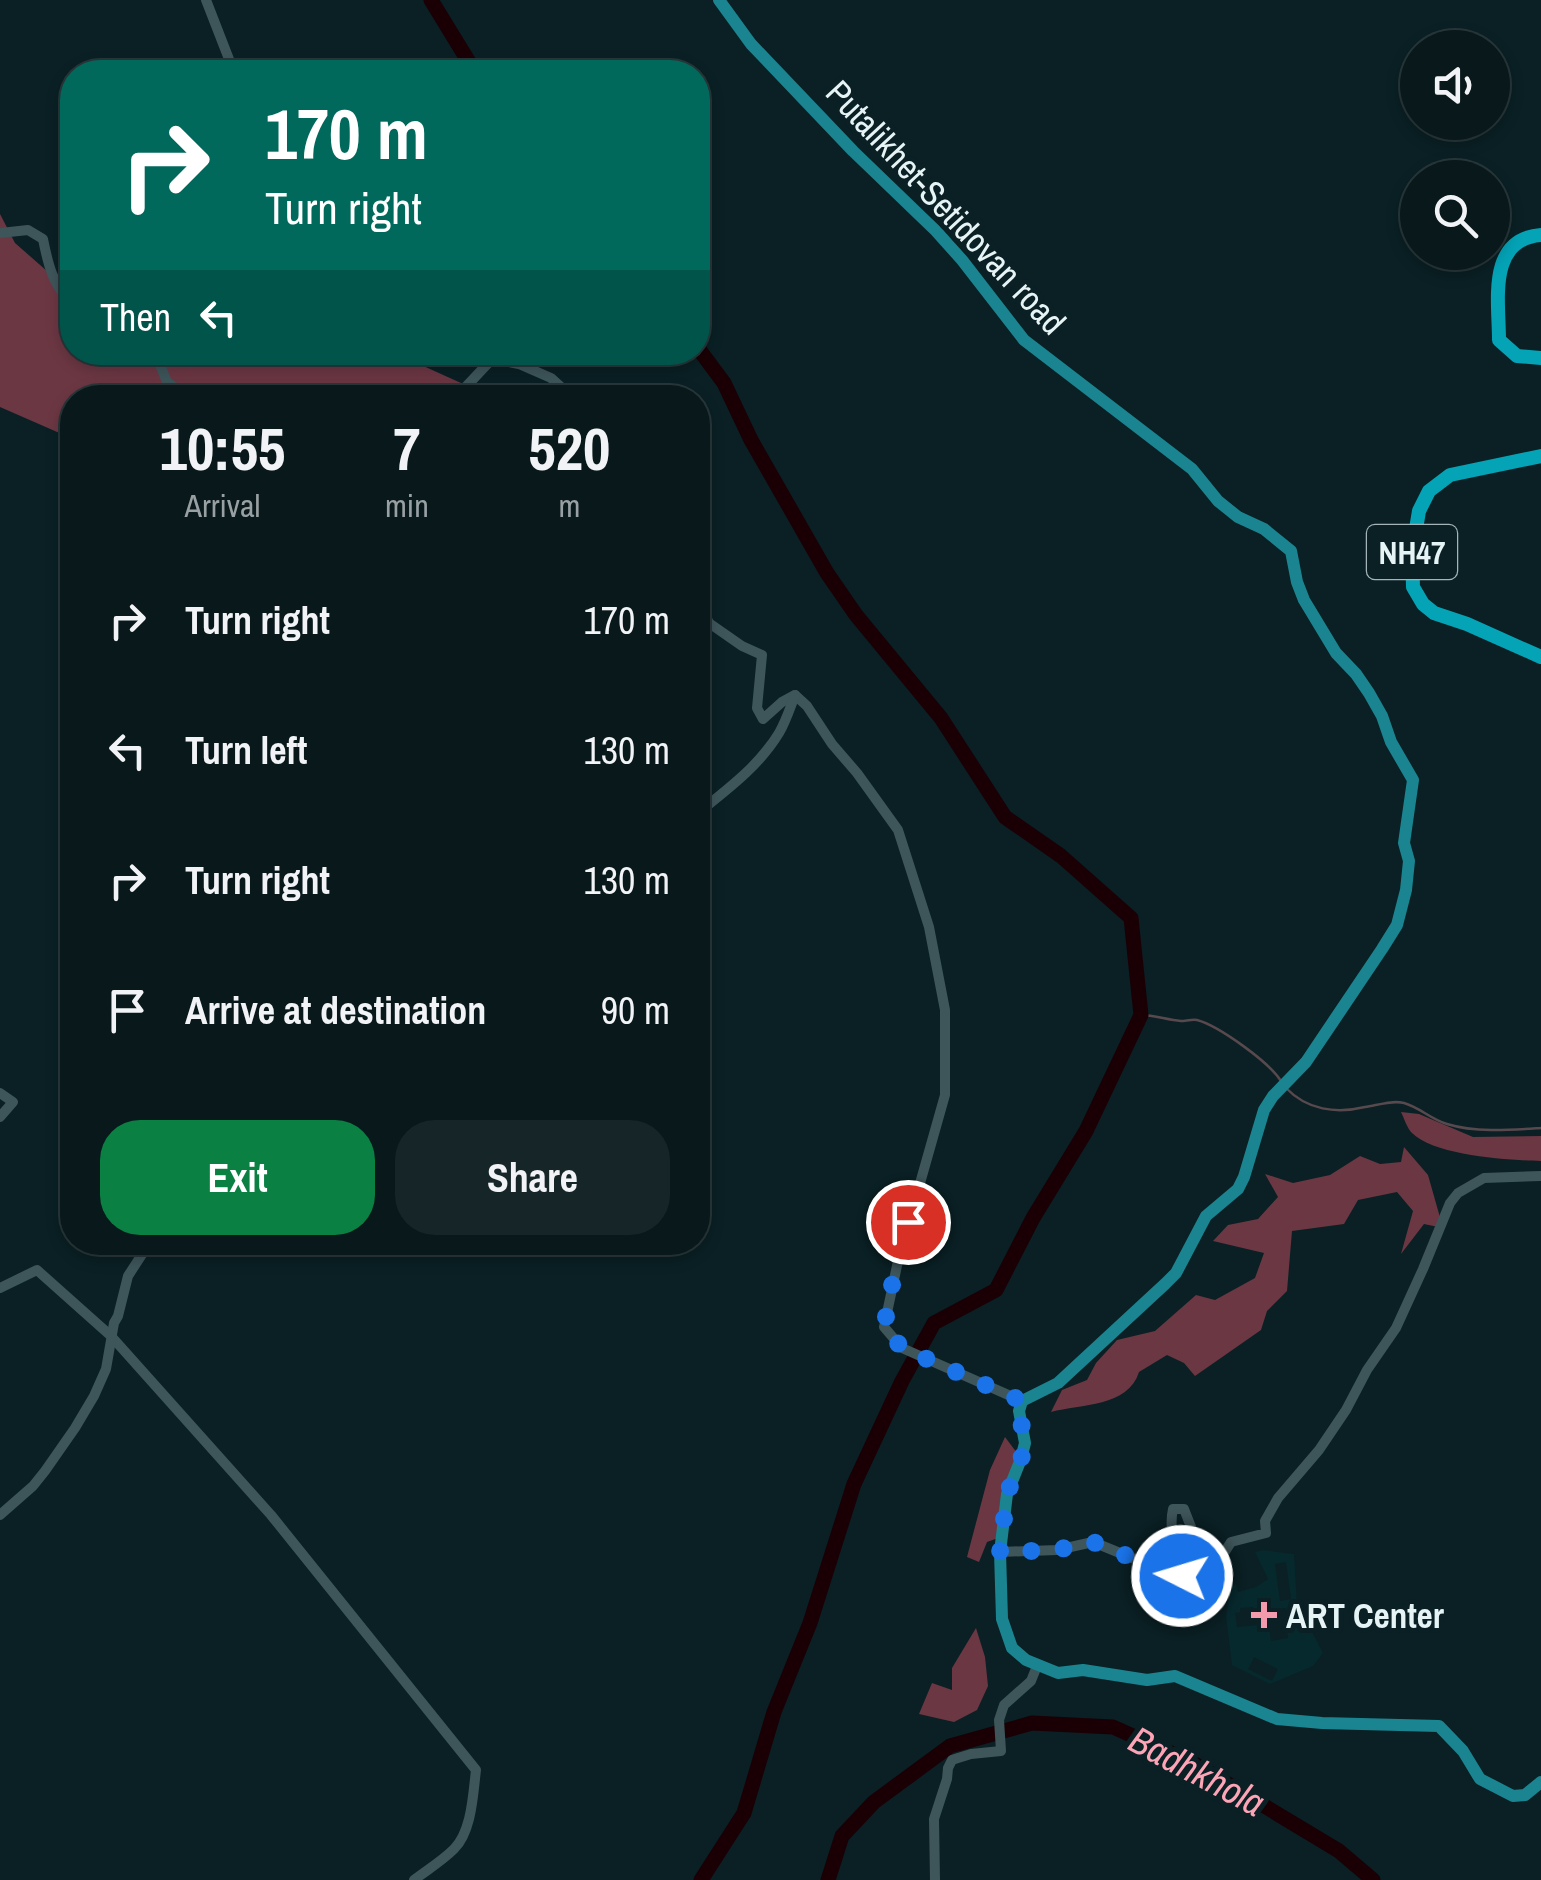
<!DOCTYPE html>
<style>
:root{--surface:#08181b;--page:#162528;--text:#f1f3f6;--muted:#98a0a3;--line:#29373a;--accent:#0b8043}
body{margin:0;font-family:"Archivo Narrow",sans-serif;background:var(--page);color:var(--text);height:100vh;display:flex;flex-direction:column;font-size:38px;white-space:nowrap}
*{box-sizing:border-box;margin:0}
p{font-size:32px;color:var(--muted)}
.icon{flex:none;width:55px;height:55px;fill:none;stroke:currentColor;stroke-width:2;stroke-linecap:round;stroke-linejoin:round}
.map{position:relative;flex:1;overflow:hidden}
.details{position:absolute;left:60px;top:385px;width:650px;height:870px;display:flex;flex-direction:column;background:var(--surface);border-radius:40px;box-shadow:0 5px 15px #0003,0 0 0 2px var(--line)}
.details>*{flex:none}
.top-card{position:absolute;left:60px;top:60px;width:650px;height:305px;border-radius:40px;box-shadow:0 5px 15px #0003,0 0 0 2px var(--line);background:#00695c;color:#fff;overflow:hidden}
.fabs{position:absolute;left:1400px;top:30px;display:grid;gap:20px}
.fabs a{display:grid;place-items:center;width:110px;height:110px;border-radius:50%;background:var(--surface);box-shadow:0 5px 15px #0003,0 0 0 2px var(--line);font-size:50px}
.pin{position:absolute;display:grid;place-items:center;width:85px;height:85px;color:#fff;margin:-42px;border:5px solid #fff;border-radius:50%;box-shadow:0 2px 10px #0007}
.me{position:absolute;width:110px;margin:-55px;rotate:275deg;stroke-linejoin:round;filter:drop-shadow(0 0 8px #0008)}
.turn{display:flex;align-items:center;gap:35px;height:210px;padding:0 40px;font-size:45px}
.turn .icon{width:130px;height:130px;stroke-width:2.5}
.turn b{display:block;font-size:70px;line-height:85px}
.then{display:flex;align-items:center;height:95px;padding:0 40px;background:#0003;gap:20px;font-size:38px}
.eta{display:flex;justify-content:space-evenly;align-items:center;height:170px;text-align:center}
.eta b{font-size:60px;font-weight:700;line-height:70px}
.button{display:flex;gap:20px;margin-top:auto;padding:20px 40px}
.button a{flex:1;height:115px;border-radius:40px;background:var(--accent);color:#fff;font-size:40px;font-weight:700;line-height:115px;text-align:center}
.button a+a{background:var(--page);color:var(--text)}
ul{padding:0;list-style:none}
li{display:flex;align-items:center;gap:30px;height:130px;padding:0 40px}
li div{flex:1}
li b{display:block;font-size:38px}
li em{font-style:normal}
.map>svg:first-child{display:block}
.built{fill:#06292e;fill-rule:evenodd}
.forest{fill:#6b3743}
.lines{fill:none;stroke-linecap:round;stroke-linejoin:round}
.stream{stroke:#57494d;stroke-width:2.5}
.river{stroke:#1a0005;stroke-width:15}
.minor{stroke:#3e555a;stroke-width:10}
.major{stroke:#1b8491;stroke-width:12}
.highway{stroke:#04a3b6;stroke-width:14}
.route{stroke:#1a73e8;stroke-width:18;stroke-dasharray:0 32.4}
.poi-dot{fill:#f39aac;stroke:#0a2024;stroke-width:4}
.labels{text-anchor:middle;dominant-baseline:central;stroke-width:10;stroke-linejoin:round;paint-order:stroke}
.shield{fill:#0a2024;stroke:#a4b4b7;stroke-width:2.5}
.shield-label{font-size:32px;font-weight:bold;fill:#e6f4f6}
.street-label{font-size:35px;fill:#e6f4f6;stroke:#0a2024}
.poi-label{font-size:35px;font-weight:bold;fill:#e6f4f6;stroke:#0a2024;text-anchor:start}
.water-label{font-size:38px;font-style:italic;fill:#fda5b7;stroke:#0a2024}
</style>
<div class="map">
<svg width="1541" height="1880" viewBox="0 0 1541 1880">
<rect width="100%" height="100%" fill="#0a2024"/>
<path class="built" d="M1263 1550 1294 1554 1297 1606 1308 1612 1307 1622 1323 1653 1313 1666 1270 1684 1232 1665 1226 1616 1231 1587 1236 1584 1238 1592 1256 1587 1268 1579 1255 1552ZM1286 1562 1291 1599 1280 1601 1275 1564ZM1253 1607 1254 1611 1286 1608 1288 1638 1271 1641 1269 1624 1237 1627 1235 1613 1240 1612V1608ZM1254 1657 1278 1669 1272 1681 1248 1669Z"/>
<g class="forest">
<polygon points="0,214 15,243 72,293 72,352 407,353 419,364 472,388 477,397 72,398 72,437 64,435 0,407"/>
<path d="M1401 1112 1419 1114 1473 1137 1541 1136V1161C1509 1160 1435 1156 1412 1133 1407 1128 1404 1118 1401 1112Z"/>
<path d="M1404 1147 1428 1175 1443 1228 1424 1224 1401 1254 1413 1211 1397 1192 1358 1200 1344 1224 1292 1231 1287 1291 1267 1311 1261 1330 1195 1376 1184 1363 1167 1355 1139 1372C1128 1407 1081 1404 1051 1412L1062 1390 1087 1380 1096 1363 1117 1340 1155 1331 1196 1295 1215 1300 1255 1278 1264 1253 1213 1241 1228 1225 1258 1219 1278 1197 1265 1174 1293 1183 1330 1175 1360 1156 1380 1164 1401 1162Z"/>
<polygon points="1005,1437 1017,1453 1001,1537 987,1542 979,1562 967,1557 990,1470"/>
<polygon points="976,1628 985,1657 988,1686 977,1710 954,1722 919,1714 932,1683 952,1690 952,1668"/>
</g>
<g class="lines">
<g class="stream">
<path d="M1141 1015C1155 1015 1167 1020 1181 1021 1185 1021 1193 1019 1197 1020 1219 1026 1269 1062 1281 1081"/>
<path d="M1286 1088C1307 1110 1336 1114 1365 1107 1378 1105 1392 1100 1404 1103 1419 1107 1432 1120 1447 1124 1476 1133 1511 1130 1541 1128"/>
</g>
<g class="river">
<polyline points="431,0 475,72"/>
<polyline points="698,348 724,383 751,440 827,573 856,615 941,718 1005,817 1061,856 1131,918 1141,1015 1086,1131 1033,1218 996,1290 934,1323 902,1381 854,1484 810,1623 774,1712 744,1813 701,1880"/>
<polyline points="828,1880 842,1836 874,1802 950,1746 1032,1723 1113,1727 1193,1763 1339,1851 1373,1880"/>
</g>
<g class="minor">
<polyline points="206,0 234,72"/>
<path d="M0 233 28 230 43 239C47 259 53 290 72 300"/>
<polyline points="155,352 167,382 183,393 231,396 255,388 285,398"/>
<polyline points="428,352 442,361 493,359 519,364 551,378 573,398"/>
<polyline points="462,398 461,392 492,359"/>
<polyline points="698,599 709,623 742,646 762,655 757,708 763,719 782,702 795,695 807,706 832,744 857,773 898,830 929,927 945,1010 945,1095 898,1261 884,1327 902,1348 1022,1401"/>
<path d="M698 813C728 789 759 766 779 733 786 721 790 708 795 695"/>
<polyline points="0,1093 13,1102 0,1117"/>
<path d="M0 1288 37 1270 111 1336 271 1515 476 1770C473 1794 472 1831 454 1849 442 1861 427 1870 414 1880"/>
<polyline points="0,1515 33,1486 45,1471 75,1428 94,1396 106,1369 114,1323 118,1316 128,1276 150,1242"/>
<path d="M1000 1552 1057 1550 1093 1542 1137 1560 1172 1592 1181 1590C1182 1563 1167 1535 1173 1509H1184L1200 1550 1214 1563 1221 1558 1231 1542 1266 1533 1265 1521 1278 1498 1319 1450 1346 1410 1367 1370 1396 1328 1423 1269 1450 1203 1458 1193 1484 1178 1541 1176"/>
<polyline points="935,1880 934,1819 947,1779 948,1768 952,1760 958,1758 971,1754 1001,1751 999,1720 1004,1705 1031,1681 1037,1666"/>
</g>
<polyline class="major" points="719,0 751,44 853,151 936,231 962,260 1024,340 1192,469 1218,501 1238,517 1264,529 1291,551 1297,582 1304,600 1336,653 1356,674 1369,693 1382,716 1391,742 1413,780 1404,843 1409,861 1406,890 1397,925 1382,949 1306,1062 1273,1096 1264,1110 1244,1177 1238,1189 1206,1216 1176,1273 1165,1284 1058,1383 1022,1401 1019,1411 1025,1443 1021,1459 1007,1494 1000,1552 1002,1619 1012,1648 1026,1660 1058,1673 1083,1670 1147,1680 1175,1676 1277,1719 1322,1723 1439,1726 1463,1751 1480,1779 1513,1796 1525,1795 1541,1782"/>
<g class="highway">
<path d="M1541 235C1487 239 1499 301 1499 340L1517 356 1541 358"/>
<polyline points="1541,456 1450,475 1429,491 1419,511 1412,553 1413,587 1423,604 1434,613 1467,624 1541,657"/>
</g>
</g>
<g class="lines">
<polyline class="route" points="908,1222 893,1280 884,1327 902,1348 1022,1401 1019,1411 1025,1443 1021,1460 1007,1494 1000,1552 1056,1550 1093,1542 1137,1560 1172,1592 1181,1590 1182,1576"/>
</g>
<path class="poi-dot" d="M1259 1600h10v10h10v10h-10v10h-10v-10h-10v-10h10z"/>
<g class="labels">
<rect class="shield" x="1367" y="525" width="90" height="54" rx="8"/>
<g class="shield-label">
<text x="1412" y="552">NH47</text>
</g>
<g class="street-label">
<text transform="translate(946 207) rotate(47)">Putalikhet-Setidovan road</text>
</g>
<g class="poi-label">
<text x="1286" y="1615">ART Center</text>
</g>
<g class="water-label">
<text transform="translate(1197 1771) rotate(28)">Badhkhola</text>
</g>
</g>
</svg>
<div class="fabs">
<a><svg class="icon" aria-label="sound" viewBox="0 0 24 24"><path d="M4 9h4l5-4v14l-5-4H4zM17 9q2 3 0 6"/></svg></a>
<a><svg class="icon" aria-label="search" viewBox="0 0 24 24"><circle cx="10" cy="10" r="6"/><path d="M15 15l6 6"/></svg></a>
</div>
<div class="pin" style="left:908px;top:1222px;background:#d93025"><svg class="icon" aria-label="arrive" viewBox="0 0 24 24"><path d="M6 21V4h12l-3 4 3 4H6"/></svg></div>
<svg class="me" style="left:1182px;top:1576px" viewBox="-20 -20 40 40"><circle r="17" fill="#1a73e8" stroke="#fff" stroke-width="3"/><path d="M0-11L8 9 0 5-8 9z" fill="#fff"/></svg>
<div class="top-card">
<div class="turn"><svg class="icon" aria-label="right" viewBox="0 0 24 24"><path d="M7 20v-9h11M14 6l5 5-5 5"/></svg><div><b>170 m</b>Turn right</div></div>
<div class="then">Then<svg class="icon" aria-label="left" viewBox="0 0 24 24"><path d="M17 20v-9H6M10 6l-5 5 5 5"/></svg></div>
</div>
<section class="details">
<div class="eta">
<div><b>10:55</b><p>Arrival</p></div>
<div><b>7</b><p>min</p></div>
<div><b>520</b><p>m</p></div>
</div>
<ul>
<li><svg class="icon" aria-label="right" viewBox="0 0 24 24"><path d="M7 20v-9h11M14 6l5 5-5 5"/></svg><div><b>Turn right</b></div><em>170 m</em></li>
<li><svg class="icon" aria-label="left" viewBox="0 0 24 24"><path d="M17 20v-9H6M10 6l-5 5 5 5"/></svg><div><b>Turn left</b></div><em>130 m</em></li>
<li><svg class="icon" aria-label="right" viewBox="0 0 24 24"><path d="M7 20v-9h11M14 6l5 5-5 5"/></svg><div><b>Turn right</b></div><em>130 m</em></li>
<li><svg class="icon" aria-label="arrive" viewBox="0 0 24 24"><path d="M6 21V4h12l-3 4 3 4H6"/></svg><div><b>Arrive at destination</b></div><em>90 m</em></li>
</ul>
<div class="button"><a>Exit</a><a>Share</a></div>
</section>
</div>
